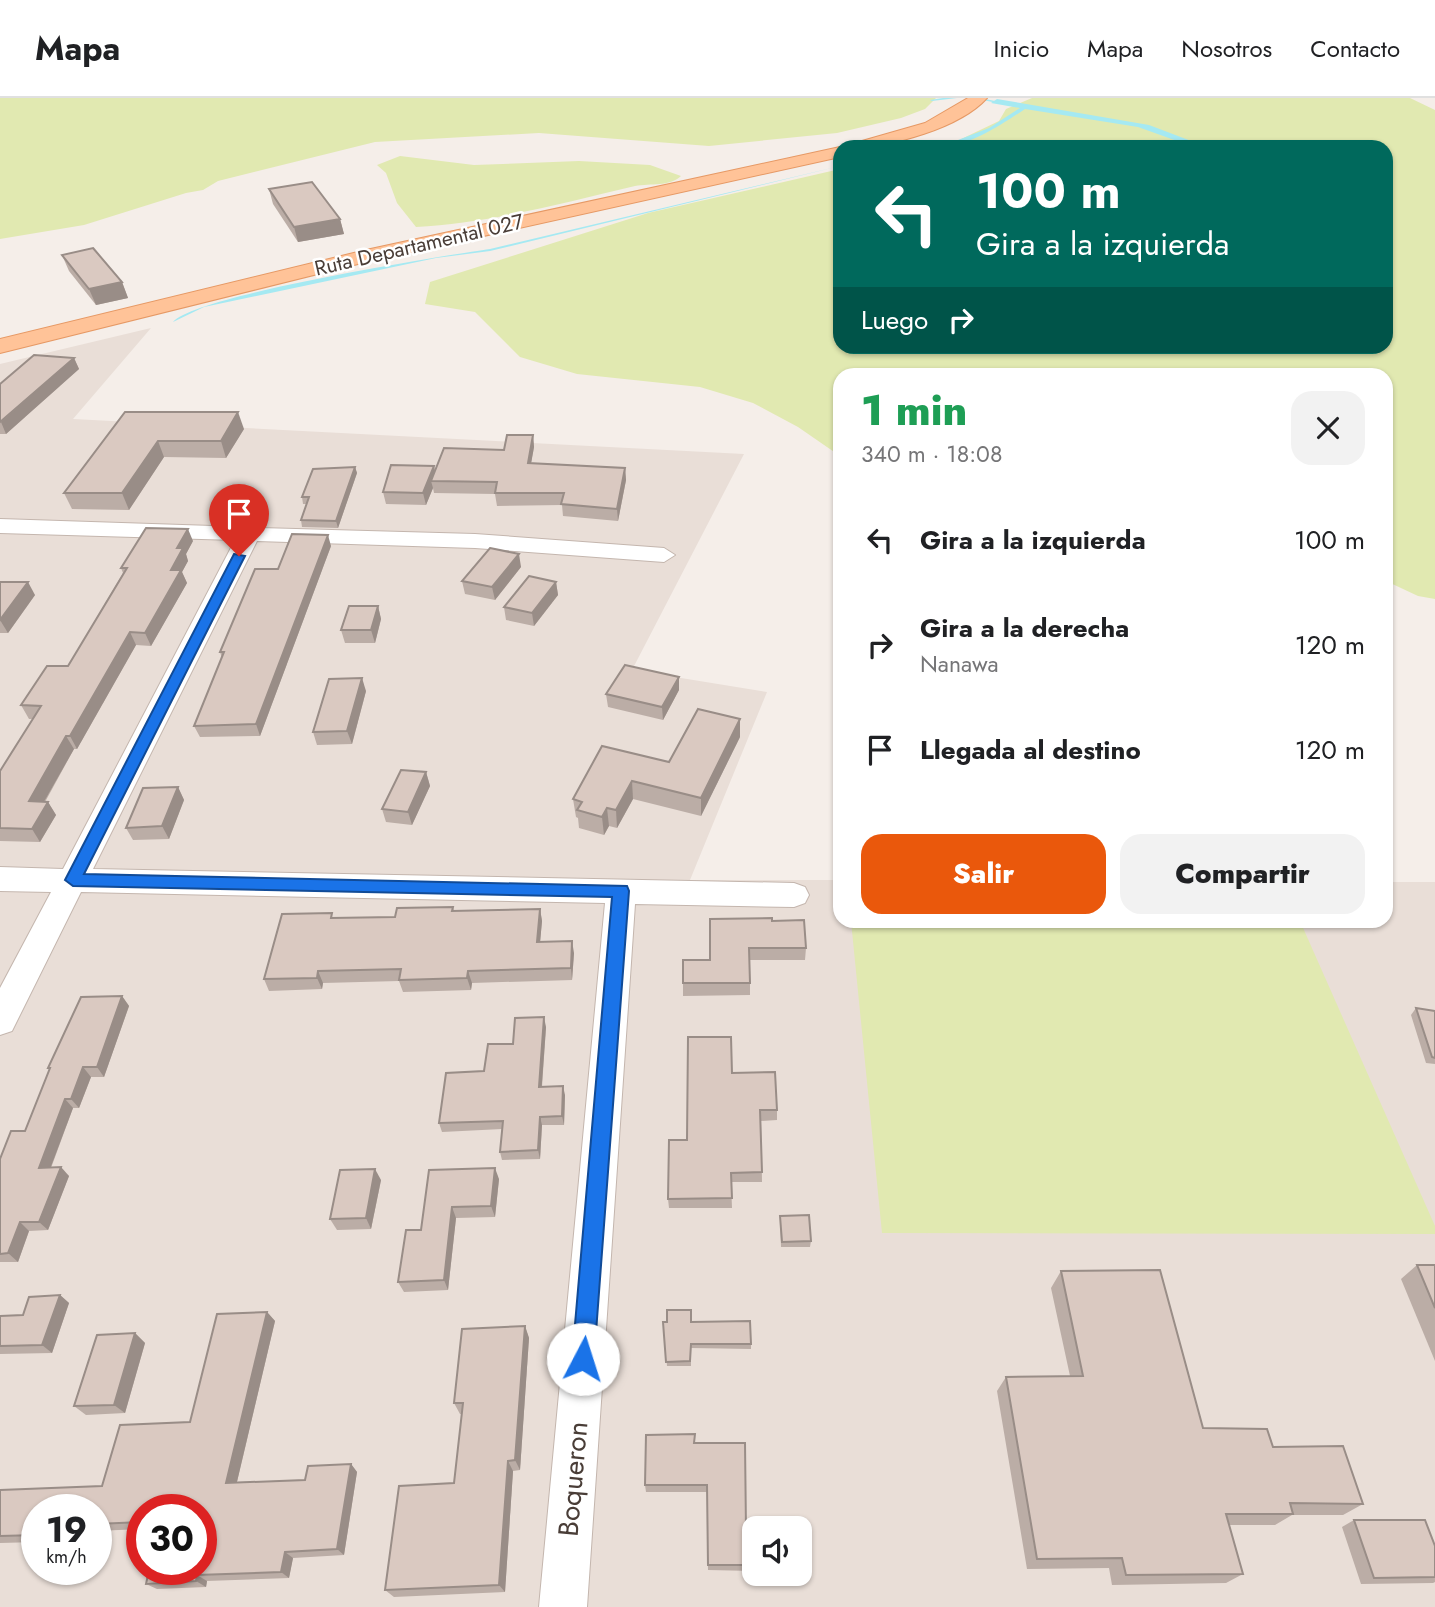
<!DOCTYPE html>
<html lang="es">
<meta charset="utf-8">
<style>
:root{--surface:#fff;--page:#f2f2f2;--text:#202124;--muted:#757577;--line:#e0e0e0;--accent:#ea580c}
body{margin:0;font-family:Jost,sans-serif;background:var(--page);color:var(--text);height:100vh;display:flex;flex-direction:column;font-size:26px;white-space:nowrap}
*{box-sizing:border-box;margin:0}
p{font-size:23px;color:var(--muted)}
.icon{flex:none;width:38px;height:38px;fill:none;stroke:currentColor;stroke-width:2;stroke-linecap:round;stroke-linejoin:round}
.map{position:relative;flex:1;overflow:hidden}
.details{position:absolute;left:833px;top:270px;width:560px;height:560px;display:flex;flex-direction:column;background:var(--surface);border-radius:21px;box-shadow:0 2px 5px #0004}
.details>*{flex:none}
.guide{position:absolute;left:833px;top:42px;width:560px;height:214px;border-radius:21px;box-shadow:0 2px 5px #0004;background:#00695c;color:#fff;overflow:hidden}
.fabs{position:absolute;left:742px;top:1418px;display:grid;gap:14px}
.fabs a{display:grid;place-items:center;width:70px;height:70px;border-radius:14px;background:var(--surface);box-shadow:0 2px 5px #0004;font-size:35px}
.speed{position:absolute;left:21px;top:1396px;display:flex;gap:14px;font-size:35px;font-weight:700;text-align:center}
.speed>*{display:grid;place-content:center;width:91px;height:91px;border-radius:50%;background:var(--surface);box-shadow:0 2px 5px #0004;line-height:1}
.speed small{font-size:18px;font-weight:400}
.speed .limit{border:10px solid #d22;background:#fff;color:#111}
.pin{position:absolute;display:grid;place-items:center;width:60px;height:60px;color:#fff;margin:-72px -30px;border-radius:50% 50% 50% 0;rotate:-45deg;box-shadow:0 0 7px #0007}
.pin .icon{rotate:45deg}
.me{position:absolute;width:77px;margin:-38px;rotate:5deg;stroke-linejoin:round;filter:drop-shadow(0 0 5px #0008)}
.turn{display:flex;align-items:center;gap:24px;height:147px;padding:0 28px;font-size:32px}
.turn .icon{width:91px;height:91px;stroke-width:2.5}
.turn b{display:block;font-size:49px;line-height:60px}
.then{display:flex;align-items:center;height:66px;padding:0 28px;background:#0003;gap:14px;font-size:26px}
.round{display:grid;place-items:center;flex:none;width:74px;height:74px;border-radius:21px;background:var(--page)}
.summary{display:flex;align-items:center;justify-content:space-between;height:119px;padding:0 28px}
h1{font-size:42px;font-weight:800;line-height:52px;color:#1e9e55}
.cta{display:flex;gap:14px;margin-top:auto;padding:14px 28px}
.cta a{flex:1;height:80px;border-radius:21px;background:var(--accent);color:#fff;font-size:28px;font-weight:800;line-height:80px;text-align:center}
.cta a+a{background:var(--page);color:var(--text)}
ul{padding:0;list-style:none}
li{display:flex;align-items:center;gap:21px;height:105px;padding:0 28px}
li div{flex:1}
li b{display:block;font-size:26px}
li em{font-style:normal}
header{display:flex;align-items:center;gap:42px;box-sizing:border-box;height:98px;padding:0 35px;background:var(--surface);border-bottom:2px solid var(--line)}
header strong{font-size:33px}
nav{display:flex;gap:38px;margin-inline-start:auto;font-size:24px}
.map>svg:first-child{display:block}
.residential{fill:#e9ded7;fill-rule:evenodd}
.green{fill:#e1e9b1}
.water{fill:#a5e9f2}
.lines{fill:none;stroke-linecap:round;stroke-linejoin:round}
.stream{fill:#a5e9f2;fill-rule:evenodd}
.minor-casing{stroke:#c4b6ae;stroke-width:2}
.major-casing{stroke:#e69965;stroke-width:2}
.minor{fill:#fff;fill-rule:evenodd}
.major{fill:#ffc398;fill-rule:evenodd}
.wall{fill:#bbada6}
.shaded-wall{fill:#998d87}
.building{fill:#dac9c1;stroke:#998d87;stroke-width:2}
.route{fill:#1a73e8;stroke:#114b97;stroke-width:2}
.labels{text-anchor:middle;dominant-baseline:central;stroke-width:5;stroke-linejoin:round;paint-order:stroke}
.far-street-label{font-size:21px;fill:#493d37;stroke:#fff}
.near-street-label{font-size:28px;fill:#493d37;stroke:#fff}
</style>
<header>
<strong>Mapa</strong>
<nav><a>Inicio</a><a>Mapa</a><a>Nosotros</a><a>Contacto</a></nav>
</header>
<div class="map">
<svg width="1435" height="1509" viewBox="0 0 1435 1509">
<rect width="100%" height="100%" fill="#f5eee9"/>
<path class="residential" d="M151 230 73 321 744 356 632 572 767 594 690 782H840V822H1386V784H1435V1509H0V266ZM37 1412H96V1472H37ZM142 1412H201V1472H142ZM754 1430H800V1475H754Z"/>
<g class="green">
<polygon points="0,0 936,0 925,11 901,20 837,35 709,48 539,35 375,44 218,83 203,92 186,95 84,127 0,141"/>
<polygon points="1032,0 1410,0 1435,12 1435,501 1418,498 1386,483 1386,276 840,276 840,358 798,329 753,305 700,289 577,276 520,259 475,214 425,206 430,184 648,115 840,71 840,248 1386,248 1386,49 932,49 955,44 999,23 1006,11"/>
<path d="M400 58 474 67 579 63 650 67 681 78C669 89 651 85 635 88 563 105 490 125 416 129L397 105 386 75 377 67Z"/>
<polygon points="851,823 1300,823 1435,1128 1435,1136 882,1135"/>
</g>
<g class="water">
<path d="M997 1 1149 27 1207 49H1194L1138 29 1025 11C1002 26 969 49 940 49L989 30 1020 10 991 5Z"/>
<path d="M840 68 490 153 436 160 204 209 173 224C195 197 442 158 490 151Z"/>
</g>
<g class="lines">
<g class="stream">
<polygon points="943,0 957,0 932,3 930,2"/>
<polygon points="972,0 980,0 1005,5 1003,6"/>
</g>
<g class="minor-casing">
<polygon id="minor" points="0,421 243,429 251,426 260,430 475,436 664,450 675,457 664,464 475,450 257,443 93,771 794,785 805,789 809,797 805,805 794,809 635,806 587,1509 539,1509 605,805 81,794 12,933 0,937 0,890 51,794 0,793 0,769 63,771 235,442 0,435"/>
</g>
<g class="major-casing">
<g id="major">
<path d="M968 0H987C960 30 891 49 853 49L855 45 925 25Z"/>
<polygon points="840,49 840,59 366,164 0,255 0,241 366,152"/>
</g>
</g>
<use href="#minor" class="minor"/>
<use href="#major" class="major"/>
</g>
<g class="wall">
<polygon points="269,91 340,121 344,136 298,144 273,106"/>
<polygon points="62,157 122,184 128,200 96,207 69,173"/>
<polygon points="74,260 79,271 6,336 0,336 0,286"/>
<polygon points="125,314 244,331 226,360 164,359 129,412 72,411 64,395"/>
<polygon points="533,337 534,349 531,365 625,370 626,382 618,423 563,418 562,407 497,408 495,396 434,395 433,390 426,407 386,406 383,394 434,368 435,373 504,352"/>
<polygon points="355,369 357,375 338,430 302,429 301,422 307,406 303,406 302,399"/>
<polygon points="193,443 186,456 188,463 182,474 187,485 151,548 136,547 77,651 74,651 45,704 48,704 56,717 40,744 0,743 0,673 33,621 29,621 21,607 68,568 123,475 121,470"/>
<polygon points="331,448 260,638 200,639 194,628 222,560 220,554 278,471"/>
<polygon points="521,469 495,502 465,496 462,483"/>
<polygon points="0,484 35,497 8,535 0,535"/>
<polygon points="556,484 558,497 534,528 506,522 504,509"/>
<polygon points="378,508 381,521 375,545 345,545 341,532"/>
<polygon points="679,579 679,592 663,622 608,609 606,596"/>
<polygon points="366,593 352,646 317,647 313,634"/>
<polygon points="740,639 701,718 633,701 617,730 609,728 604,737 579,730 578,720 576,719 573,701 669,664"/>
<polygon points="426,674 430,688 412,727 386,724 382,711"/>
<polygon points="178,689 184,702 169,741 133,742 126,730"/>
<polygon points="453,809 454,813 540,811 542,823 540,844 574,855 572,882 472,885 471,892 403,894 399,883 323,885 322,891 269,893 264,881 335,820 395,819"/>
<polygon points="772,823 806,850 805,862 750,862 750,897 683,898 683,885 710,862"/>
<polygon points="122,898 129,908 104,979 91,979 79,1010 73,1010 51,1070 69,1078 48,1132 29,1133 18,1164 0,1164 0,1061 25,1033 49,972 48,970"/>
<polygon points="1416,910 1435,913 1435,966 1426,965 1411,917"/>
<polygon points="546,929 542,989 565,997 564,1027 542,1027 540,1061 502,1062 500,1054 502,1031 442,1034 439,1025 484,973 513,946"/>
<polygon points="732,975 777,1012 777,1022 761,1023 762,1084 731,1084 732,1110 669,1110 668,1101 687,1042"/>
<polygon points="429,1072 499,1081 495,1119 456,1120 448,1192 404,1194 398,1184 421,1132"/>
<polygon points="381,1082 371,1131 337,1132 330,1121"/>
<polygon points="780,1118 811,1143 810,1149 781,1149"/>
<polygon points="1417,1167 1435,1167 1435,1263 1401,1181"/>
<polygon points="1061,1173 1203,1330 1273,1349 1363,1406 1343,1417 1292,1417 1275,1427 1229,1427 1243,1476 1226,1485 1112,1487 1109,1470 1027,1471 997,1293 1006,1279 1070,1278 1051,1190"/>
<polygon points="60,1197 69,1205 52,1255 0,1256 0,1218 23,1217"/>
<polygon points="267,1214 275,1223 237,1384 305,1382 351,1366 357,1374 344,1457 293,1460 289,1480 207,1483 206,1489 157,1491 146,1486 201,1412 142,1412 142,1431 96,1433 96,1412 37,1412 37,1444 0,1445 0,1392 102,1388 190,1324"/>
<polygon points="663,1224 691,1224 751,1246 751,1251 691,1250 691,1268 667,1268"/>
<polygon points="525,1228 529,1240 520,1372 513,1373 505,1494 394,1499 385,1492 454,1385 462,1316 460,1316 454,1305"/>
<polygon points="135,1235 145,1245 125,1315 86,1317 74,1308"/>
<polygon points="695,1345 746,1432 754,1432 754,1473 708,1472 707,1394 646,1394 645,1387"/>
<polygon points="1354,1422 1435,1448 1435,1484 1433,1485 1361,1486 1342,1429"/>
</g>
<g class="shaded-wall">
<polygon points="340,121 344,136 298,144 294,129"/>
<polygon points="122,184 128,200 96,207 89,191"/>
<polygon points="74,260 79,271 6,336 1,324"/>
<polygon points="238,314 244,331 226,360 221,343"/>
<polygon points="533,337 534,349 529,377 528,365"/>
<polygon points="158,343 164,359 129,412 122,395"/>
<polygon points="434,368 436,380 431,383 433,390 426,407 423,395"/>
<polygon points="355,369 357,375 338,430 336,423"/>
<polygon points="625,370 626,382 618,423 617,411"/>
<polygon points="188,431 193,443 186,456 188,463 182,474 187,485 151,548 145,535 171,472 177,450"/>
<polygon points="328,437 331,448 260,638 256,626"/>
<polygon points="519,456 521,469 495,502 492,489"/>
<polygon points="28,484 35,497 8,535 0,522"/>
<polygon points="556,484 558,497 534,528 532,515"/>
<polygon points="378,508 381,521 375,545 371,532"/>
<polygon points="130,534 136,547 77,651 70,638"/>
<polygon points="679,579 679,592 663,622 662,609"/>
<polygon points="362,580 366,593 352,646 347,633"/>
<polygon points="740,621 740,639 701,718 701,700"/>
<polygon points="66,638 74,651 37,716 29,703"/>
<polygon points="426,674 430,688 412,727 408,714"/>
<polygon points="632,683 633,701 617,730 616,712"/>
<polygon points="178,689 184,702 169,741 162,728"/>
<polygon points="48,704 56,717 40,744 32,731"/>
<polygon points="607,710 609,728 604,737 602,719"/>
<polygon points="540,811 542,823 539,856 537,844"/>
<polygon points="572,843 574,855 572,882 571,870"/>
<polygon points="318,873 323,885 322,891 317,880"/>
<polygon points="468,873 472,885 471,892 467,880"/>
<polygon points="122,898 129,908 104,979 97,969"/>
<polygon points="544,919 546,929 541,998 539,989"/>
<polygon points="83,969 91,979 79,1010 71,1001"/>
<polygon points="563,988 565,997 564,1027 562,1018"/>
<polygon points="65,1001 73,1010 47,1079 39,1070"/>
<polygon points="540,1019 542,1027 540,1061 538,1052"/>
<polygon points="61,1069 69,1078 48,1132 39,1124"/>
<polygon points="495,1070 499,1081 495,1119 491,1108"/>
<polygon points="375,1071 381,1082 371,1131 366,1120"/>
<polygon points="452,1109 456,1120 448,1192 444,1182"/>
<polygon points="20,1124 29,1133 18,1164 8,1155"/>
<polygon points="60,1197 69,1205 52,1255 42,1247"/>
<polygon points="267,1214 275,1223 235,1392 226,1385"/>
<polygon points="525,1228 529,1240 520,1372 515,1362"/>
<polygon points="135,1235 145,1245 125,1315 114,1307"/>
<polygon points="508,1363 513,1373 505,1494 499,1487"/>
<polygon points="351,1366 357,1374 344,1457 337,1451"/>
<polygon points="285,1454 293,1460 289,1480 281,1474"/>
<polygon points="197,1477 207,1483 206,1489 196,1483"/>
</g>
<g class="building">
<polygon points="312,84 340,121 294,129 269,91"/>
<polygon points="93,150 122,184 89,191 62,157"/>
<polygon points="34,257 74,260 0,324 0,286"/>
<polygon points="125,314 238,314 221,343 158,343 122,395 64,395"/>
<polygon points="507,337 533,337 528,365 625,370 617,411 561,406 564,395 495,395 497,384 431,383 444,350 504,352"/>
<polygon points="391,367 434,368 423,395 383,394"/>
<polygon points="355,369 336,423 301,422 309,399 302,399 313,371"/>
<polygon points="146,430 188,431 177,450 183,450 171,472 181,472 145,535 130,534 70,638 66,638 29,703 48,704 32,731 0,730 0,673 41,608 21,607 47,568 68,568 127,470 121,470"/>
<polygon points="292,436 328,437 256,626 194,628 224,554 220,554 255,471 278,471"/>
<polygon points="490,450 519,456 492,489 462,483"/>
<polygon points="529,478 556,484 532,515 504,509"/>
<polygon points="0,484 28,484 0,522"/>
<polygon points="349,508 378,508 371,532 341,532"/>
<polygon points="625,567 679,579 662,609 606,596"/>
<polygon points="362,580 347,633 313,634 329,581"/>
<polygon points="698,611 740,621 701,700 632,683 616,712 607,710 602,719 577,712 582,704 573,701 602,648 669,664"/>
<polygon points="401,672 426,674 408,714 382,711"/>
<polygon points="178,689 162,728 126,730 143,690"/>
<polygon points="453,809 452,813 540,811 537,844 572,843 571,870 468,873 467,880 399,882 401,871 318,873 317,880 264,881 282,816 332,815 331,820 395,819 397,810"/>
<polygon points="772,820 772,823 804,822 806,850 749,850 750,885 683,885 683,862 710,862 710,821"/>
<polygon points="122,898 97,969 83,969 71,1001 65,1001 39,1070 61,1069 39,1124 20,1124 8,1155 0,1156 0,1061 11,1033 25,1033 50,970 48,970 81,899"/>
<polygon points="1416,910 1435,913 1435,960 1432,959"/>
<polygon points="544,919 539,989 563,988 562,1018 540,1019 538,1052 500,1054 503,1023 439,1025 446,975 484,973 488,946 513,946 515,920"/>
<polygon points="688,939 731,939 732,975 775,974 777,1012 760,1012 762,1074 731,1075 732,1100 668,1101 669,1042 687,1042"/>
<polygon points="495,1070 491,1108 452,1109 444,1182 398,1184 406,1132 421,1132 429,1072"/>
<polygon points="375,1071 366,1120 330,1121 340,1072"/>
<polygon points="809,1117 811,1143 782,1144 780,1118"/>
<polygon points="1417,1167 1435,1167 1435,1210"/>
<polygon points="1160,1172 1203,1330 1267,1331 1273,1349 1343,1348 1363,1406 1290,1405 1293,1416 1226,1416 1243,1476 1126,1477 1122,1460 1037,1461 1006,1279 1083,1278 1061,1173"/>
<polygon points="60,1197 42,1247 0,1248 0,1218 23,1217 29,1199"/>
<polygon points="667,1212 691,1212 691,1224 750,1223 751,1246 691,1246 690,1263 666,1264 663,1224 667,1224"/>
<polygon points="267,1214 226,1385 305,1382 308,1368 351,1366 337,1451 285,1454 281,1474 197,1477 196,1483 146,1486 149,1472 201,1472 201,1412 142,1412 142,1424 96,1426 96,1412 37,1412 37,1437 0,1438 0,1392 102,1388 120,1327 190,1324 217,1216"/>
<polygon points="525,1228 515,1362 508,1363 499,1487 385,1492 399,1388 454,1385 463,1305 454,1305 462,1231"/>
<polygon points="135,1235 114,1307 74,1308 97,1237"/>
<polygon points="695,1336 694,1345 745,1345 746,1432 754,1432 754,1467 708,1467 707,1387 645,1387 646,1337"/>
<polygon points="1354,1422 1425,1422 1435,1448 1435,1479 1374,1480"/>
</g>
<polygon class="route" points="234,456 245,458 84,776 627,788 629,793 594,1261 591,1269 583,1272 575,1269 572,1261 612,799 73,788 65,782"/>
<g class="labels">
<g class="far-street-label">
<text transform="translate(419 147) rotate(-13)">Ruta Departamental 027</text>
</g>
<g class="near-street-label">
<text transform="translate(573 1381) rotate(-85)">Boqueron</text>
</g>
</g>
</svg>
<div class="fabs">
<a><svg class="icon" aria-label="sound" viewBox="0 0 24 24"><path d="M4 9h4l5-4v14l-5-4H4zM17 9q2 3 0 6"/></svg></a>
</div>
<div class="speed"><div>19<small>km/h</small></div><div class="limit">30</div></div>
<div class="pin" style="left:239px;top:458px;background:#d93025"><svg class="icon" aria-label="arrive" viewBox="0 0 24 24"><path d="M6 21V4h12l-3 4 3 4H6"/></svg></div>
<svg class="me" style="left:583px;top:1261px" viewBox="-20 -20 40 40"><circle r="19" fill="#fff"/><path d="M0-13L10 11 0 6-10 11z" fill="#1a73e8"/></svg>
<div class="guide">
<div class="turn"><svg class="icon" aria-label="left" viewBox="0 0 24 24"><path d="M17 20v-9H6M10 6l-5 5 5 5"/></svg><div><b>100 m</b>Gira a la izquierda</div></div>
<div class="then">Luego<svg class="icon" aria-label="right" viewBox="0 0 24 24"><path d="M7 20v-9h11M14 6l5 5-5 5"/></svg></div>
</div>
<section class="details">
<div class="summary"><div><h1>1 min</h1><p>340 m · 18:08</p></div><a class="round"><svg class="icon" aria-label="close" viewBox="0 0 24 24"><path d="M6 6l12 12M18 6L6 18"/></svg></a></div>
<ul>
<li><svg class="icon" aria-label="left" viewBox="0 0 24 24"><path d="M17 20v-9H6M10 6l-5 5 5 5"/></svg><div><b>Gira a la izquierda</b></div><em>100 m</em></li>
<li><svg class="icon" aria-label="right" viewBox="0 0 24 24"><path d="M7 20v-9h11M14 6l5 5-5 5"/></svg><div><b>Gira a la derecha</b><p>Nanawa</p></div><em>120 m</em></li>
<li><svg class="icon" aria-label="arrive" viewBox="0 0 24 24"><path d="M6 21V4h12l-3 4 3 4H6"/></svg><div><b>Llegada al destino</b></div><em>120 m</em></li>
</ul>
<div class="cta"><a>Salir</a><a>Compartir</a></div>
</section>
</div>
